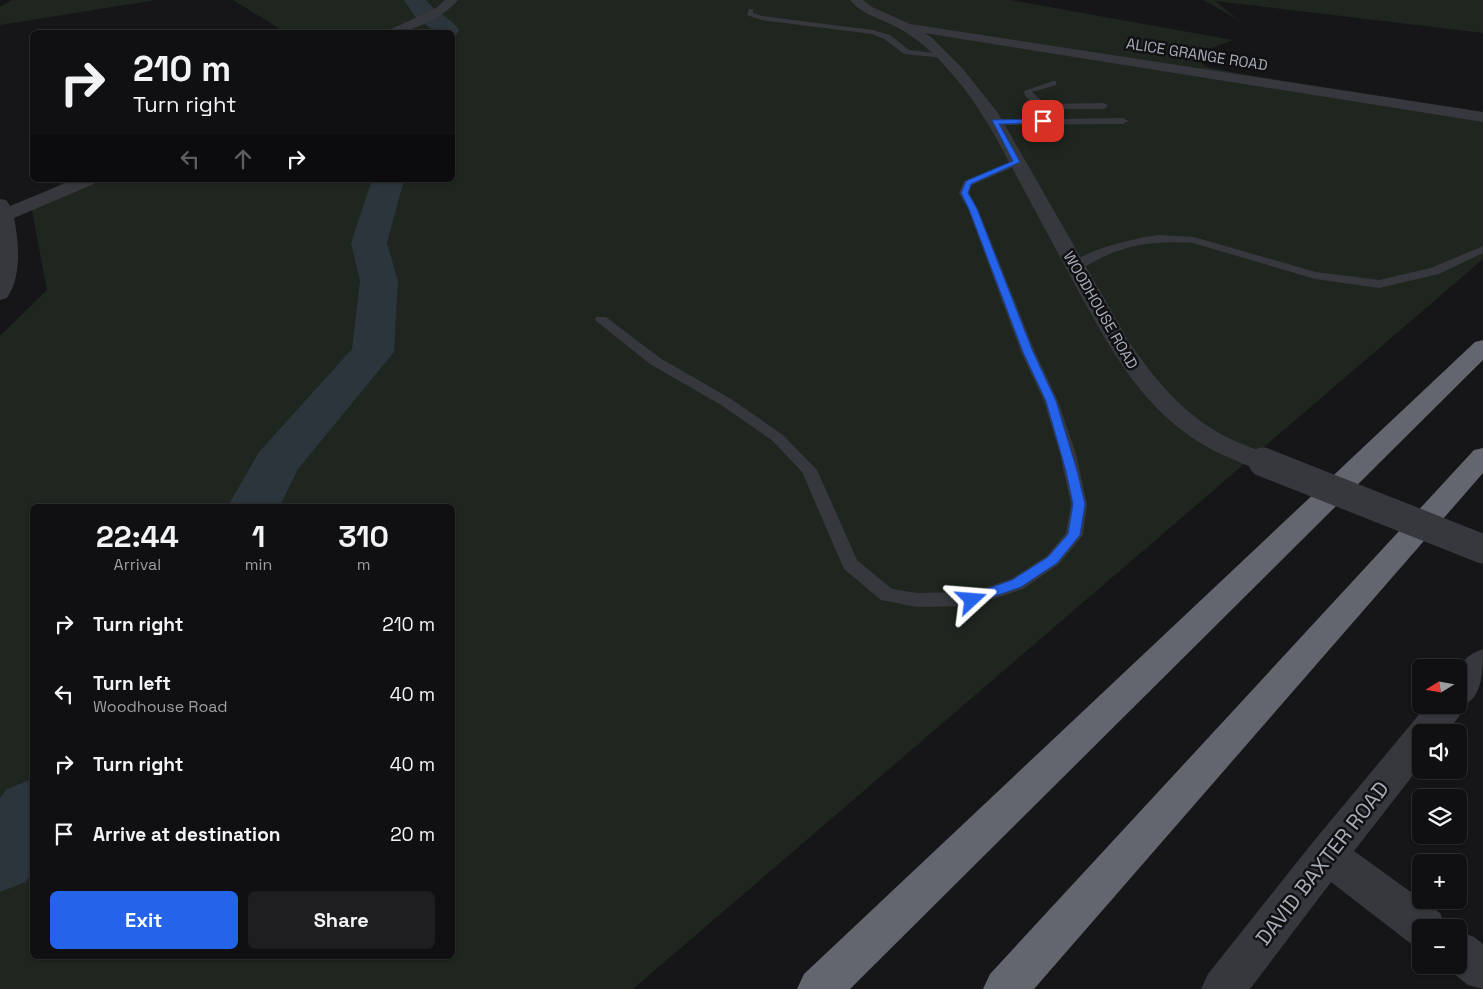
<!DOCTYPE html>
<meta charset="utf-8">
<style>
:root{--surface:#101012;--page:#1e1e20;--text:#f1f3f6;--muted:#9c9d9f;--line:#303032;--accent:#2563eb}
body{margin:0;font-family:"Space Grotesk",sans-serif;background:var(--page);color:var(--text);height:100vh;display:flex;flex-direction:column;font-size:19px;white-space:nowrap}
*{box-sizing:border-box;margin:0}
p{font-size:16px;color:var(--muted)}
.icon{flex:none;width:28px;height:28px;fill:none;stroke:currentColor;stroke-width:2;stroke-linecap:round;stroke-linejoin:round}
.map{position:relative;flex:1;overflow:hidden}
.details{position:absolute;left:30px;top:504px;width:425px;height:455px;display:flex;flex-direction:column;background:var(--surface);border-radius:8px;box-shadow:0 1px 4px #0004,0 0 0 1px var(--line)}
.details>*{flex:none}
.hud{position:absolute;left:30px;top:30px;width:425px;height:152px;border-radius:8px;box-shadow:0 1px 4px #0004,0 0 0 1px var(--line);background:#101012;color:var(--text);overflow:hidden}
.needle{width:32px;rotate:259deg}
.controls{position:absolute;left:1412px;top:659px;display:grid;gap:10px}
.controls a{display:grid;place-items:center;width:55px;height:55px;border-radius:8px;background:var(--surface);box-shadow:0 1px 4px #0004,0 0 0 1px var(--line);font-size:25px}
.pin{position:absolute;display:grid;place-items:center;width:42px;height:42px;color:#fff;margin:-21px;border-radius:10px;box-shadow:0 2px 8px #0006}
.me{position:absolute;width:55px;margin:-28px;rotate:71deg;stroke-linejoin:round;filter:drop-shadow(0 0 4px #0008)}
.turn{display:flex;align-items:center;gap:18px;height:105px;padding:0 20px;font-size:22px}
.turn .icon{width:65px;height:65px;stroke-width:2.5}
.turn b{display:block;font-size:35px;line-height:42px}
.lanes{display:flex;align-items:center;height:48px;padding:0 20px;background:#0003;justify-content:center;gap:25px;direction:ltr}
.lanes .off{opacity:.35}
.eta{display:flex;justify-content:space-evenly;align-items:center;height:85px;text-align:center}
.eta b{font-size:30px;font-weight:800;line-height:35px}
.action{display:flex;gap:10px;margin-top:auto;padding:10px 20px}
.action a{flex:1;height:58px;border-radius:8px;background:var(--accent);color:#fff;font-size:20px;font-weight:800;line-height:58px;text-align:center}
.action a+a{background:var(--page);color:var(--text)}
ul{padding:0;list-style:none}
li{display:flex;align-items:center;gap:15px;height:70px;padding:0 20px}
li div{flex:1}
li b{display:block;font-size:19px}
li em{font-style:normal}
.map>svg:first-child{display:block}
.green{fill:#1e261f;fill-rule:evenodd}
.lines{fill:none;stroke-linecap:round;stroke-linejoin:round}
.river{fill:#2c353c;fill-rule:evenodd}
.lane{fill:#37383d;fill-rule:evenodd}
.street{fill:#37383d;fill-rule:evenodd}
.highway{fill:#63666e;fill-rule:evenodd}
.street-bridge{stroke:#37383d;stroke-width:29}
.route{fill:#2563eb;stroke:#184099}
.labels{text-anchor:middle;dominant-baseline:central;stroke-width:5;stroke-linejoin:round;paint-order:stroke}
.far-street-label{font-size:15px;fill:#a8adb8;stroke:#111113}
.near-street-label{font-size:21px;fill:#a8adb8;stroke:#111113}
</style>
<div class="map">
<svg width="1483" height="989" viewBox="0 0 1483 989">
<rect width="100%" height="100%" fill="#161618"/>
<g class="green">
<polygon points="12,0 156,0 0,25 0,7"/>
<path d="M233 0H1011L1233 40 1192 55 1206 67 1242 74 1483 112V259L633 989H0V336L47 290 30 200 68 180H452V32H285ZM32 506H452V956H32Z"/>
<polygon points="1203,0 1483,0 1483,33 1215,1 1239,20"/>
</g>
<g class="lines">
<g class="river">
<path d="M404 0H426C435 13 451 17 459 30L455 37 452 38V32H436L416 18Z"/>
<polygon points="372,180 404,180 387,243 398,281 394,352 298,469 280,506 228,506 259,452 352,349 360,281 351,243"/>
<polygon points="32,779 32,872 26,882 0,892 0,798 7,789"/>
</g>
<g class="lane">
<polygon points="749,9 753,9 753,13 762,16 873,30 890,35 909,50 944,54 948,56 944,58 904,54 884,39 872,34 761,20 747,15"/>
<polygon points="1053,81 1056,81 1056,85 1032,92 1045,104 1104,103 1108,106 1104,109 1051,109 1062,119 1123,118 1128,121 1123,124 994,125 989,122 994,119 1051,119 1025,96 1024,91"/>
<polygon points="1017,159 1022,162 1020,164 972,185 969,193 978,209 1035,352 1058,401 1076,454 1087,504 1083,535 1059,564 1023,589 972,606 917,607 881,600 844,569 802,472 773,441 721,405 650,364 595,320 596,317 606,317 660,358 731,399 783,435 817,470 857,560 892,589 917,593 972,592 1011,579 1047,556 1066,533 1071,504 1060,454 1044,401 1021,352 968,209 959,193 964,181"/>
<path d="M1160 235 1194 237 1316 272 1379 280 1431 268 1483 246V253L1439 274 1379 288 1315 279 1193 243C1161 241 1133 243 1103 257 1094 261 1081 271 1071 269L1069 266C1083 250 1138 237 1160 235Z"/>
</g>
<g class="street">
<path d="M445 0H458C445 16 409 35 389 32L391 29 435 9Z"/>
<path d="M850 0H863L872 7 910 24 1483 112V122L924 33 931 37 963 69 998 113 1129 342C1151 374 1176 405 1209 427 1228 440 1251 447 1272 456L1276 462 1272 468C1257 472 1244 464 1230 458 1154 426 1118 363 1080 294 1059 255 1038 216 1017 177 998 141 980 106 953 75 938 57 922 42 902 30 886 20 863 16 850 0Z"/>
<path d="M73 180H97L94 184 14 218C19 242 22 277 7 298L0 300V199L6 200 10 206Z"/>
<path d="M1483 649C1483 669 1483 696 1465 704L1460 715 1447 732H1421V765L1354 851 1440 913 1446 928H1421V947L1410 943 1331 882 1250 989H1201L1208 974 1313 842 1427 705H1459C1459 678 1453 659 1483 649Z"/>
<polygon points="1459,931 1474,937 1483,944 1483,989 1468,985 1443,965 1459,965"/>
</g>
<g class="highway">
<polygon points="1483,340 1483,360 850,989 797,989 804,974 1475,342"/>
<polygon points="1483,448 1483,473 1034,989 983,989 990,974 1474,450"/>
</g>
<polyline class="street-bridge" points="1263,462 1483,549"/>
</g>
<polygon class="route" points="1043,119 1046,121 1045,123 999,124 1020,162 971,184 968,193 977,209 1033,352 1056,401 1077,471 1085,504 1080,535 1057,563 1021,587 972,604 967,603 965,600 967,596 1012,580 1048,557 1068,534 1073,504 1066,471 1046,401 1023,352 969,209 961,193 966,181 1013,161 992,120"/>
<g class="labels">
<g class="far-street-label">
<text transform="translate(1197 54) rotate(9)">ALICE GRANGE ROAD</text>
<text transform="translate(1101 310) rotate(60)">WOODHOUSE ROAD</text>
</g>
<g class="near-street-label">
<text transform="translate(1322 863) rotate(-52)">DAVID BAXTER ROAD</text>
</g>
</g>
</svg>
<div class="controls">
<a><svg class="needle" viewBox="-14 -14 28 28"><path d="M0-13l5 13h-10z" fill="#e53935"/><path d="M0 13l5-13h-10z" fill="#9c9d9f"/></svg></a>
<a><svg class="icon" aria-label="sound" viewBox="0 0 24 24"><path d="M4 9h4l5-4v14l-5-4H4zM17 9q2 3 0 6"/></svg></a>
<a><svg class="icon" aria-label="layers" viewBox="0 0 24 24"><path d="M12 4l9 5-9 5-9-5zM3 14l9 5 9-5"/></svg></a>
<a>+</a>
<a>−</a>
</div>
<div class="pin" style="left:1043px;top:121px;background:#d93025"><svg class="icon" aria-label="arrive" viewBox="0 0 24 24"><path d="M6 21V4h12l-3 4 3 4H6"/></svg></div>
<svg class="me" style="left:972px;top:600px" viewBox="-20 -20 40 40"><path d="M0-17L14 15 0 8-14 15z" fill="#2563eb" stroke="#fff" stroke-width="4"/></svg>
<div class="hud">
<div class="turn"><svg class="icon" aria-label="right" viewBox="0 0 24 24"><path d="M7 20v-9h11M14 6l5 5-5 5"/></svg><div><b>210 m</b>Turn right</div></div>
<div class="lanes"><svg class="icon off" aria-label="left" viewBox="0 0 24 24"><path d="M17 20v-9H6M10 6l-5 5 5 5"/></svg><svg class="icon off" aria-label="ahead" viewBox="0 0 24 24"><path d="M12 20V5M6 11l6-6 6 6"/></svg><svg class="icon" aria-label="right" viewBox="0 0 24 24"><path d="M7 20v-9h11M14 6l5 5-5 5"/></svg></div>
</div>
<section class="details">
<div class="eta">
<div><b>22:44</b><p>Arrival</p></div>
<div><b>1</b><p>min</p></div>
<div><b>310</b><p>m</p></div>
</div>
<ul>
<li><svg class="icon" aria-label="right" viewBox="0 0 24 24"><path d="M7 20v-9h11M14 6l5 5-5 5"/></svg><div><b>Turn right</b></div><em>210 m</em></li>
<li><svg class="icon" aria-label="left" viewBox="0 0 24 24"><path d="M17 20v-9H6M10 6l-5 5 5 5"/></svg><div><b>Turn left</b><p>Woodhouse Road</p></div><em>40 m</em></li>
<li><svg class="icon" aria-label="right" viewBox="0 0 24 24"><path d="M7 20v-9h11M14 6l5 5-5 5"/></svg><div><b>Turn right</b></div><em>40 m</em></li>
<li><svg class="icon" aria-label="arrive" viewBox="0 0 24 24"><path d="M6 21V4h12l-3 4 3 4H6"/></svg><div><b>Arrive at destination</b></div><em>20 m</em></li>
</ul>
<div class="action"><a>Exit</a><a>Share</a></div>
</section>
</div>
